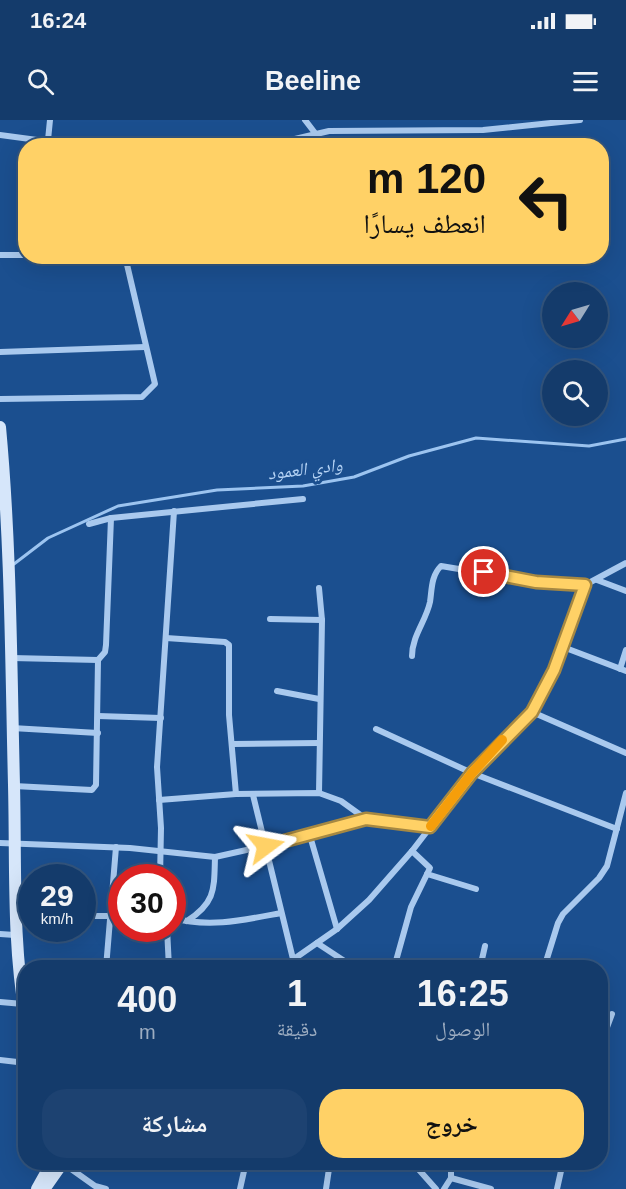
<!DOCTYPE html>
<html lang="ar">
<meta charset="utf-8">
<style>
:root{--surface:#143b6b;--page:#1d4271;--text:#f1f3f6;--muted:#9dadc1;--line:#33557e;--accent:#ffd166}
body{margin:0;font-family:Helvetica,"Noto Naskh Arabic",sans-serif;background:var(--page);color:var(--text);direction:rtl;height:100vh;display:flex;flex-direction:column;font-size:22px;white-space:nowrap}
*{box-sizing:border-box;margin:0}
p{font-size:20px;color:var(--muted)}
.icon{flex:none;width:33px;height:33px;fill:none;stroke:currentColor;stroke-width:2;stroke-linecap:round;stroke-linejoin:round}
.map{position:relative;flex:1;overflow:hidden;direction:ltr}
.side{position:absolute;left:18px;top:840px;width:590px;height:210px;display:flex;flex-direction:column;background:var(--surface);border-radius:24px;box-shadow:0 6px 24px #0002,0 0 0 2px var(--line);direction:rtl}
.side>*{flex:none}
.top-card{position:absolute;left:18px;top:18px;width:591px;height:126px;border-radius:24px;box-shadow:0 6px 24px #0002,0 0 0 2px var(--line);direction:rtl;background:#ffd166;color:#111;overflow:hidden}
.needle{width:39px;rotate:233deg}
.buttons{position:absolute;left:542px;top:162px;display:grid;gap:12px}
.buttons a{display:grid;place-items:center;width:66px;height:66px;border-radius:50%;background:var(--surface);box-shadow:0 6px 24px #0002,0 0 0 2px var(--line);font-size:30px}
.speed{position:absolute;left:18px;top:744px;display:flex;gap:12px;font-size:30px;font-weight:700;text-align:center}
.speed>*{display:grid;place-content:center;width:78px;height:78px;border-radius:50%;background:var(--surface);box-shadow:0 6px 24px #0002,0 0 0 2px var(--line);line-height:1}
.speed small{font-size:15px;font-weight:400}
.speed .limit{border:9px solid #d22;background:#fff;color:#111}
.pin{position:absolute;display:grid;place-items:center;width:51px;height:51px;color:#fff;margin:-26px;border:3px solid #fff;border-radius:50%;box-shadow:0 2px 6px #0007}
.me{position:absolute;width:66px;margin:-33px;rotate:77deg;stroke-linejoin:round;filter:drop-shadow(0 0 4px #0008)}
.turn{display:flex;align-items:center;gap:21px;height:126px;padding:0 24px;font-size:27px}
.turn .icon{width:78px;height:78px;stroke-width:2.5}
.turn b{display:block;font-size:42px;line-height:51px}
.eta{display:flex;justify-content:space-evenly;align-items:center;height:102px;text-align:center}
.eta b{font-size:36px;font-weight:800;line-height:42px}
.button{display:flex;gap:12px;margin-top:auto;padding:12px 24px}
.button a{flex:1;height:69px;border-radius:24px;background:var(--accent);color:#111;font-size:24px;font-weight:800;line-height:69px;text-align:center}
.button a+a{background:var(--page);color:var(--text)}
.status{display:flex;justify-content:space-between;align-items:center;height:42px;padding:0 30px;background:var(--surface);direction:ltr}
.status svg{height:16px;fill:currentColor}
header{display:flex;justify-content:space-between;align-items:center;height:78px;padding:0 24px;background:var(--surface);font-size:27px;font-weight:800}
.map>svg:first-child{display:block}
.lines{fill:none;stroke-linecap:round;stroke-linejoin:round}
.stream{stroke:#9cc4f0;stroke-width:3}
.street{stroke:#a9c9ee;stroke-width:6}
.secondary{stroke:#d6e6fa;stroke-width:12}
.route-casing{stroke:#a68842;stroke-width:15}
.route{stroke:#ffd166;stroke-width:10}
.slow{stroke:#f59e0b;stroke-width:10}
.labels{text-anchor:middle;dominant-baseline:central;stroke-width:6;stroke-linejoin:round;paint-order:stroke}
.water-label{font-size:18px;font-style:italic;fill:#b5d3f5;stroke:#1b4f8f}
</style>
<div class="status"><b>16:24</b><svg viewBox="0 0 49 12"><path d="M0 12V9h3v3zM5 12V6h3v6zM10 12V3h3v9zM15 12V0h3v12zM26 1h20v11H26zM47 4h2v5h-2z"/></svg></div>
<header><svg class="icon" aria-label="menu" viewBox="0 0 24 24"><path d="M4 6h16M4 12h16M4 18h16"/></svg>Beeline<svg class="icon" aria-label="search" viewBox="0 0 24 24"><circle cx="10" cy="10" r="6"/><path d="M15 15l6 6"/></svg></header>
<div class="map">
<svg width="626" height="1069" viewBox="0 0 626 1069">
<rect width="100%" height="100%" fill="#1b4f8f"/>
<g class="lines">
<polyline class="stream" points="14,444 48,418 118,386 217,370 303,366 354,357 409,336 476,318 589,326 626,319"/>
<g class="street">
<polyline points="305,0 315,13"/>
<polyline points="0,15 82,26"/>
<polyline points="48,20 50,0"/>
<polyline points="265,26 329,11 483,10 580,0"/>
<polyline points="0,135 26,135"/>
<polyline points="0,232 145,227"/>
<polyline points="0,279 142,277 155,264 125,136"/>
<polyline points="89,404 111,398 303,379"/>
<polyline points="597,460 626,471"/>
<polyline points="270,499 322,500"/>
<polyline points="166,518 225,522 229,525 229,595 236,674"/>
<polyline points="563,527 626,551"/>
<path d="M412 536C412 516 426 501 430 482 432 469 431 456 441 446L536 462 585 465"/>
<polyline points="12,538 98,540"/>
<polyline points="620,549 626,530"/>
<polyline points="277,571 319,579"/>
<polyline points="532,592 626,633"/>
<polyline points="98,596 161,598"/>
<polyline points="12,608 98,613"/>
<polyline points="376,609 472,653 617,709"/>
<polyline points="233,624 319,623"/>
<polyline points="14,666 92,670 96,665 98,540 105,532 106,525 111,398"/>
<polyline points="319,673 322,500 319,468"/>
<polyline points="253,675 293,839"/>
<polyline points="159,680 236,674 319,673 341,681 366,699"/>
<polyline points="310,716 337,809"/>
<polyline points="0,723 130,728 215,737 310,716 366,699 430,707"/>
<polyline points="427,754 476,769"/>
<polyline points="160,758 161,708 157,647 174,391"/>
<polyline points="14,795 32,795"/>
<polyline points="82,796 122,796"/>
<path d="M172 798C210 808 244 800 281 793"/>
<path d="M187 801C216 782 214 769 215 737"/>
<polyline points="167,808 169,848"/>
<polyline points="0,814 15,815"/>
<polyline points="317,823 355,848"/>
<polyline points="106,848 116,727"/>
<polyline points="281,848 337,809 369,780 412,731 472,653 532,592 554,550 585,465 626,443"/>
<polyline points="394,848 411,787 430,748 412,731"/>
<polyline points="480,848 485,826"/>
<polyline points="544,848 558,803 563,794 599,758 607,746 626,673"/>
<polyline points="0,882 23,884"/>
<polyline points="600,926 612,894"/>
<polyline points="0,940 26,943"/>
<polyline points="412,1042 436,1069"/>
<polyline points="451,1042 451,1058 491,1069"/>
<polyline points="64,1044 95,1066 106,1069"/>
<polyline points="240,1069 246,1042"/>
<polyline points="326,1069 330,1042"/>
<polyline points="444,1069 451,1058"/>
<polyline points="557,1069 563,1042"/>
</g>
<g class="secondary">
<path d="M0 307C11 426 11 545 14 665 16 744 12 822 26 900"/>
<polyline points="45,1068 59,1048"/>
<polyline points="37,1069 51,1044"/>
</g>
</g>
<g class="lines">
<g class="route-casing">
<polyline id="route" points="266,726 366,699 430,707 472,653 532,592 554,550 585,465 536,462 484,452"/>
</g>
<use href="#route" class="route"/>
<polyline class="slow" points="431,706 472,653 502,620"/>
</g>
<g class="labels">
<g class="water-label">
<text transform="translate(305 349) rotate(-7)">وادي العمود</text>
</g>
</g>
</svg>
<div class="buttons">
<a><svg class="needle" viewBox="-14 -14 28 28"><path d="M0-13l5 13h-10z" fill="#e53935"/><path d="M0 13l5-13h-10z" fill="#9dadc1"/></svg></a>
<a><svg class="icon" aria-label="search" viewBox="0 0 24 24"><circle cx="10" cy="10" r="6"/><path d="M15 15l6 6"/></svg></a>
</div>
<div class="speed"><div>29<small>km/h</small></div><div class="limit">30</div></div>
<div class="pin" style="left:484px;top:452px;background:#d93025"><svg class="icon" aria-label="arrive" viewBox="0 0 24 24"><path d="M6 21V4h12l-3 4 3 4H6"/></svg></div>
<svg class="me" style="left:266px;top:726px" viewBox="-20 -20 40 40"><path d="M0-17L14 15 0 8-14 15z" fill="#ffd166" stroke="#fff" stroke-width="4"/></svg>
<div class="top-card">
<div class="turn"><svg class="icon" aria-label="left" viewBox="0 0 24 24"><path d="M17 20v-9H6M10 6l-5 5 5 5"/></svg><div><b>120 m</b>انعطف يسارًا</div></div>
</div>
<section class="side">
<div class="eta">
<div><b>16:25</b><p>الوصول</p></div>
<div><b>1</b><p>دقيقة</p></div>
<div><b>400</b><p>m</p></div>
</div>
<div class="button"><a>خروج</a><a>مشاركة</a></div>
</section>
</div>
